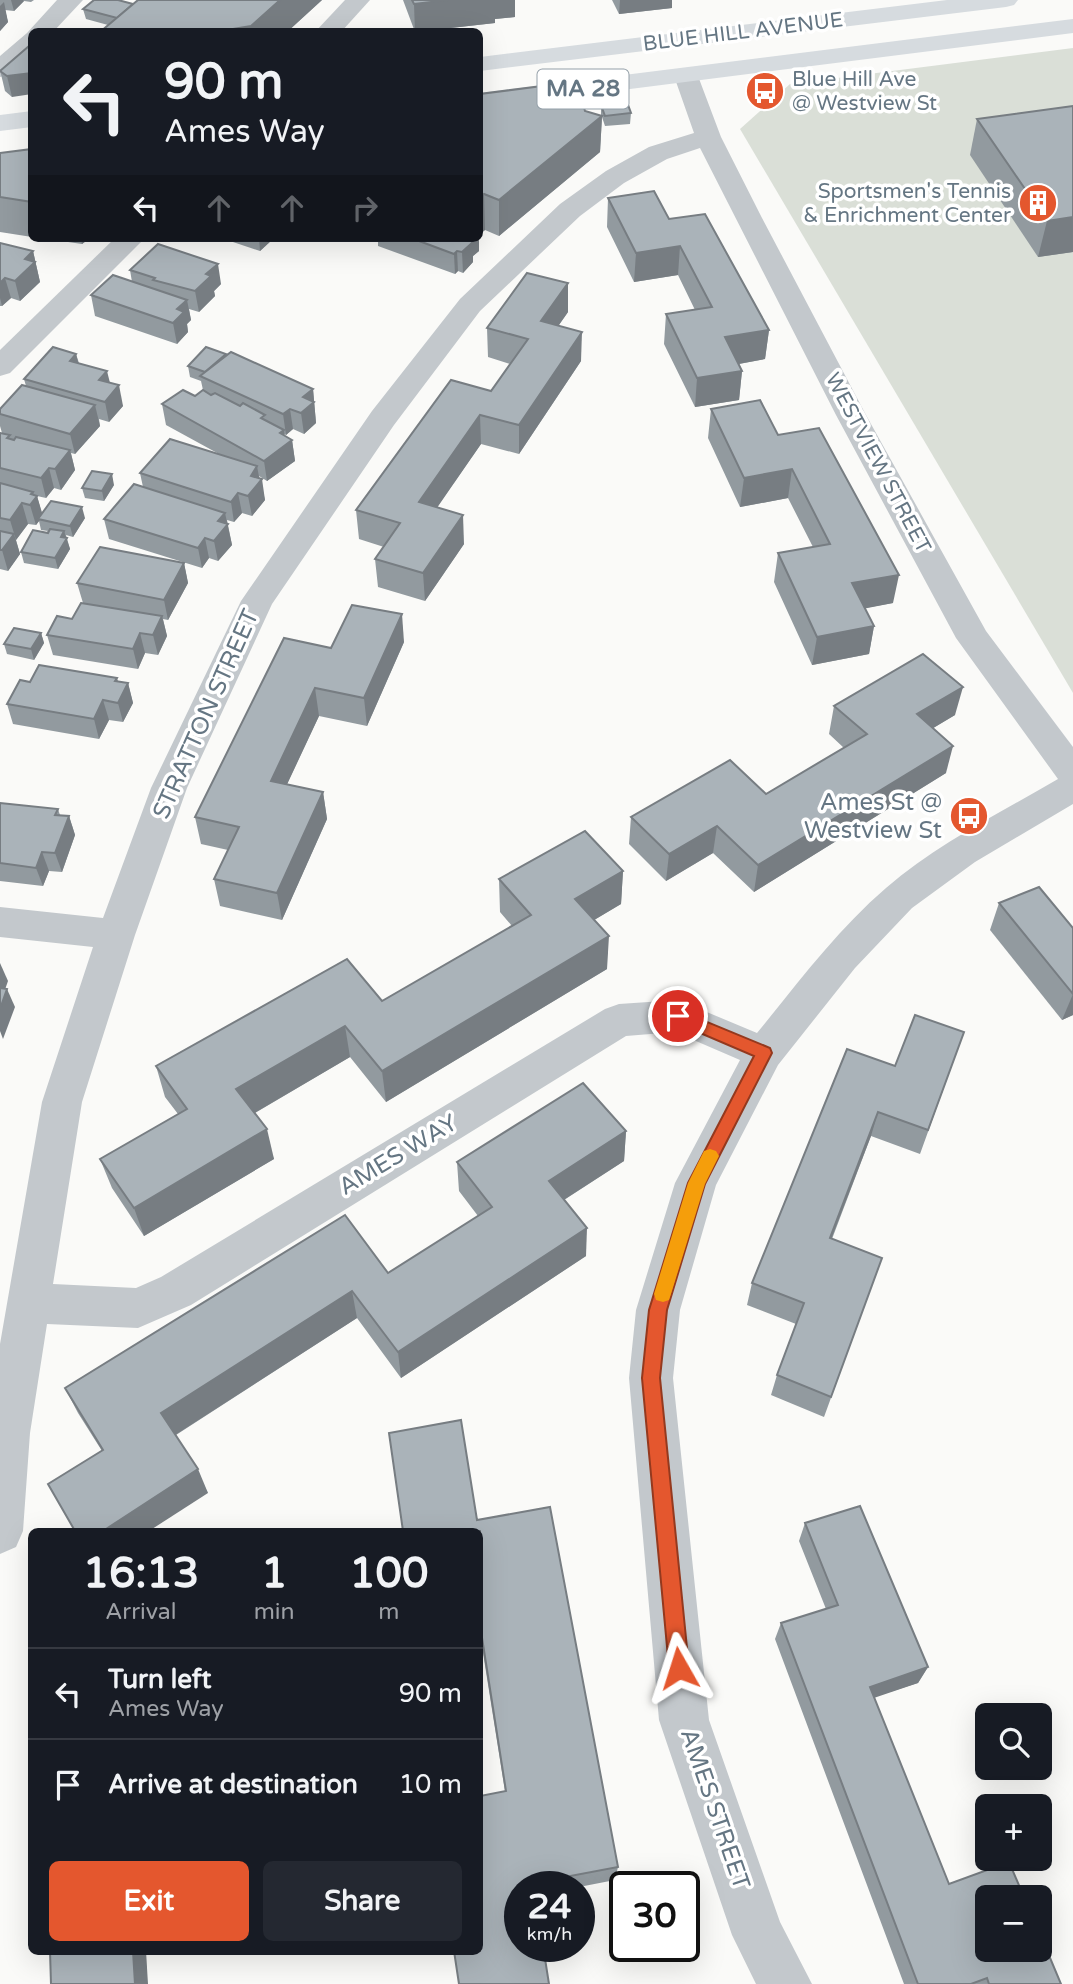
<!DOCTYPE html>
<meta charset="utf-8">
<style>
:root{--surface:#171b24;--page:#242831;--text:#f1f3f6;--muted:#9ea1a6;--line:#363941;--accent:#e4572e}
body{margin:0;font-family:"Varela Round",sans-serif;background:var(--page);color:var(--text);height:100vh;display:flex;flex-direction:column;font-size:26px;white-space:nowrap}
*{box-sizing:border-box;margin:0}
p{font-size:23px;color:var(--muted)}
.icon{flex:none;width:38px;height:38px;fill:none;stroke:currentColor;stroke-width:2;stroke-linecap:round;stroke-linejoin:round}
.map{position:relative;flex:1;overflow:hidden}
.panel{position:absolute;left:28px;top:1528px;width:455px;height:427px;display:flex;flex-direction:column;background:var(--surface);border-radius:10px;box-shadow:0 7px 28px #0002}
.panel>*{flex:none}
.top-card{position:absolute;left:28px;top:28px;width:455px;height:214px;border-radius:10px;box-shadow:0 7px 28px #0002;background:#171b24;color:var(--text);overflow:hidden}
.tools{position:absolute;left:975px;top:1703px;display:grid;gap:14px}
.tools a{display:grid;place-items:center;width:77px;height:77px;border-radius:10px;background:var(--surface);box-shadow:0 7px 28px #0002;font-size:35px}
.speed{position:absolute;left:504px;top:1871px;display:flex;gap:14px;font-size:35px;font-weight:700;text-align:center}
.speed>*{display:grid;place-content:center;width:91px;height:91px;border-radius:50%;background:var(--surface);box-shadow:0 7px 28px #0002;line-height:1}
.speed small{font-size:18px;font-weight:400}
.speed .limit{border:4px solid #111;border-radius:10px;background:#fff;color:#111}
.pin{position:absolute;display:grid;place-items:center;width:60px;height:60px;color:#fff;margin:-30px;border:4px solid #fff;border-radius:50%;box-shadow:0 2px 7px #0007}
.me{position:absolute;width:77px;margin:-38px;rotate:354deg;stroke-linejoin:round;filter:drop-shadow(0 0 5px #0008)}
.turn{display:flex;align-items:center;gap:24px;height:147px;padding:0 21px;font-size:32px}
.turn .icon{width:91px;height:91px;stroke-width:2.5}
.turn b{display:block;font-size:49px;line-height:60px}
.lanes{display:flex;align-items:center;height:66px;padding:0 21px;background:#0003;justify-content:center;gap:35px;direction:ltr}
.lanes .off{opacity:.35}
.eta{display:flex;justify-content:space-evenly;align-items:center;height:119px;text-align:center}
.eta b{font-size:42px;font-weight:700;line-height:49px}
.button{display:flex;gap:14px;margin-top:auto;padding:14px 21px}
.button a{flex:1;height:80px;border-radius:10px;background:var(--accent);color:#fff;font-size:28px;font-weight:700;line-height:80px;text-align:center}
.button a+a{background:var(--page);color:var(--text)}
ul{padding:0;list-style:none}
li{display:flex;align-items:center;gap:21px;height:91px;padding:0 21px;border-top:2px solid var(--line)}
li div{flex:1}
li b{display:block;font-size:26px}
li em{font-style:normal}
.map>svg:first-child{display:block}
.green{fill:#dadfd7}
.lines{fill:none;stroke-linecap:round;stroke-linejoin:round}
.street{fill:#c3c8cc;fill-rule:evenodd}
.primary{fill:#d6dbdf;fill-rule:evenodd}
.wall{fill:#929a9f}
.shaded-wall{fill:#777d82}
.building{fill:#aab3b9;stroke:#777d82;stroke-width:2}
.route{fill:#e4572e;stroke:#94391e;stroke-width:2}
.slow{fill:#f59e0b}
.labels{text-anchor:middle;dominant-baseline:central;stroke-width:7;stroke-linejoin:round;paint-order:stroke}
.far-street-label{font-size:21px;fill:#657683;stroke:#fff}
.far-poi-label{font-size:21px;fill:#657683;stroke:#fff;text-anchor:start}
.shield{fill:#fff;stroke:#939fa8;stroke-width:2}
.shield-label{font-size:23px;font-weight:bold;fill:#657683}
.street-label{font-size:24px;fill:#657683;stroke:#fff}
.poi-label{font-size:24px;fill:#657683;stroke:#fff;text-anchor:end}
</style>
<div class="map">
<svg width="1073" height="1984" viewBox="0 0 1073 1984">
<rect width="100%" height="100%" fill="#fafaf8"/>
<polygon class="green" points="1073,48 1073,693 740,129 790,84"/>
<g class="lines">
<g class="street">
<polygon points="57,0 83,0 53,32 32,32 32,53 9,75 0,77 0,56 27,33"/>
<polygon points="345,0 370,0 341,32 315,32"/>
<path d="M686 69 695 71 698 76 721 137 762 218 866 415 986 631 1073 747V804L975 862 912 908 855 968 778 1065 716 1185 680 1310 673 1378 709 1720 780 1922 812 1984H756L732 1935 659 1720 629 1378 636 1310 675 1183 740 1060 675 1032 626 1036 191 1305 138 1328 47 1324 30 1433 23 1531 16 1547 0 1554V1344L42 1102 93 947 0 937V907L103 918 151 788 241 601 372 411 460 299 560 204 606 171 649 147 694 133 674 76 677 71ZM700 148 836 415 956 638 1058 779C1000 813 937 844 886 888 837 930 798 983 757 1033L678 1000 619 1004 605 1009 161 1277 136 1288 53 1284 82 1102 135 935 187 788 272 604 394 425 480 311 580 216 624 183 667 159Z"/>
<polygon points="115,238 145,238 10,373 0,376 0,350"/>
</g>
<g class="primary">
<polygon points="947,0 1018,0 1014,5 1006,7 480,71 480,57"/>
<polygon points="1073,19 1073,33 480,108 480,93"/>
<polygon points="32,111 32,127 0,131 0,115"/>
</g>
</g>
<g class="wall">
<polygon points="0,0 34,0 31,2 24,1 14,11 5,10 8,22 0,31"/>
<polygon points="138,0 322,0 287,32 100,32 108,25 86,19 83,9 133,4"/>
<polygon points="403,0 515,0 515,17 495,19 495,23 415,32"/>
<polygon points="612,0 672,0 672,8 619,14"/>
<polygon points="29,46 12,97 5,91 0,70"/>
<polygon points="480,94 574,105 585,111 601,116 601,105 631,113 630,124 605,126 602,117 600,152 499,236 485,230 480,234"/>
<polygon points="977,119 1073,252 1038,257 970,155"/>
<polygon points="32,149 32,237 0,232 0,153"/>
<polygon points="608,198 669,219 769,330 765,359 739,364 742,371 739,400 695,407 664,344 666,314 695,310 678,275 634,282 607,227"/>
<polygon points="40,238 90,238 82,244"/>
<polygon points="221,238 272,238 273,239 260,251"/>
<polygon points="378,238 479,238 479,251 473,256 473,262 463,273 458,271 455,274 378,246"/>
<polygon points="0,243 33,251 40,282 20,301 11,298 2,306 0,306"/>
<polygon points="130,270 221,284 214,291 215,296 199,312 189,309 191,320 187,324 188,332 177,344 95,316 91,295 132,282"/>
<polygon points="568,312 558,326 581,361 519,454 481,444 437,507 464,544 425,601 378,587 375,559 384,547 359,539 356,510 491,391 510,364 488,357 487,328"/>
<polygon points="76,354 79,363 110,383 123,406 109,422 99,419 100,426 75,454 71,453 75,470 61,490 54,488 46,498 37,496 42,514 85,518 73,537 66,535 70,549 58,569 24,563 21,552 48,531 41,530 39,521 36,525 28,524 16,540 20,554 8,571 0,569 0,433 2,433 0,426 0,409 26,386 24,379"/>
<polygon points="226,354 227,355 313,389 316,423 304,434 293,429 286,435 284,434 284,436 292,440 295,461 267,481 259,476 265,500 252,516 242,513 234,522 227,520 232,545 218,561 209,558 202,568 109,539 104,519 143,487 140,473 219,454 166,425 162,404 195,396 203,390 201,381 190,377 188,366"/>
<polygon points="711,409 778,435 893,603 865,608 874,626 869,654 812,665 774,582 778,553 813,547 788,498 740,507 708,438"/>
<polygon points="114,485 104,501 85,498 82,488"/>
<polygon points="184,563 188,583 168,620 163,619 167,636 158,655 145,653 138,669 53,655 47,635 72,619 99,606 83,603 77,583"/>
<polygon points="41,633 44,643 34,660 7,654 4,644"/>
<polygon points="404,642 367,726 319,716 287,784 323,792 327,819 282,920 220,906 214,879 228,850 201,844 195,817 331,648"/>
<polygon points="30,682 118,682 128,683 133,703 123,722 109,720 99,739 13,724 7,704"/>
<polygon points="834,706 955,715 933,728 946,773 754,892 713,853 666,881 629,844 631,817 766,794 844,748 829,734"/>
<polygon points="0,803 58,809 60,815 69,816 75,835 62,872 49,871 43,886 0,881"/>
<polygon points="623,871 621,904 594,920 607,969 386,1102 350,1057 255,1113 274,1159 144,1236 112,1188 100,1159 178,1114 165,1097 156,1066 382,1001 512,926 500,912 499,879"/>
<polygon points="999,903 1073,928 1073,1015 1062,1020 990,930"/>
<polygon points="964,1032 920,1154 871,1136 832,1239 874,1280 824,1417 771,1395 777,1375 796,1324 747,1305 752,1283 895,1066"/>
<polygon points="626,1131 624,1161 564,1200 586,1256 401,1378 357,1318 176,1435 208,1493 102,1451 78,1413 65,1388 388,1273 478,1216 459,1191 457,1162"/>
<polygon points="477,1520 618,1867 615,1880 579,1887 520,1886 480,1634 480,1531"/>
<polygon points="805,1523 928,1667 918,1683 874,1697 949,1884 1061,1984 904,1984 775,1639 781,1623 826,1609 799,1541"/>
</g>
<g class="shaded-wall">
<polygon points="11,0 23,0 24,1 14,11"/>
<polygon points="280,0 322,0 287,32 215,32"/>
<polygon points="448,0 515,0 515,17 495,19 495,23 415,32 414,4"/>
<polygon points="620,0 672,0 672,8 619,14"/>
<polygon points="4,2 8,22 0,31 0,6"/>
<polygon points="32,73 32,94 12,97 7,76"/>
<polygon points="602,116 600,152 499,236 499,200"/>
<polygon points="484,194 485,230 480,234 480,197"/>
<polygon points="1073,217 1073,252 1038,257 1047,221"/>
<polygon points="81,238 90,238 82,244"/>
<polygon points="259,238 272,238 273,239 260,251"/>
<polygon points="470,238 479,238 479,251 473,256 473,262 463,273 462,252 468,240"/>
<polygon points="680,246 678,275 634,282 636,253"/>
<polygon points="33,251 40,282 20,301 15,281 25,259"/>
<polygon points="457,251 458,271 455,274 454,254"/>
<polygon points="218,264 221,284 214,291 215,296 199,312 195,291 206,274"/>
<polygon points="5,278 11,298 2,306 0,298 0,283"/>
<polygon points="568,283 568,312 541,351 541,321"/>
<polygon points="187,300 191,320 187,324 188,332 177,344 173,323 177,309"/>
<polygon points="769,330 765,359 722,367 725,337"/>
<polygon points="582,332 581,361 519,454 519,425"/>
<polygon points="76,354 81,374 70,361"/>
<polygon points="107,371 112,391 99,380"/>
<polygon points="742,371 739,400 695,407 697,378"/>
<polygon points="119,385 123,406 109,422 105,402"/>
<polygon points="313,389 316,423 304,434 301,413 303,397"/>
<polygon points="95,405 100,426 75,454 70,434"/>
<polygon points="290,409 293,429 286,435 283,414"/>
<polygon points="480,415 481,444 421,531 419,502"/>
<polygon points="284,430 286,445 292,440 295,461 267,481 264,461 280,433"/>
<polygon points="70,450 75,470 61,490 55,469"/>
<polygon points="257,466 260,482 262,479 265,500 252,516 248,496 251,476"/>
<polygon points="49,468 54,488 46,498 41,478"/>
<polygon points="792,469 788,498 740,507 744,478"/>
<polygon points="112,474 114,485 104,501 102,491"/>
<polygon points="33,492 35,499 37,496 43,516 36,525 30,505 31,494"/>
<polygon points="238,493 242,513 234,522 231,502"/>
<polygon points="22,503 28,524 16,540 10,520"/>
<polygon points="82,507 85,518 73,537 70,526"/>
<polygon points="225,513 232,545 218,561 214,541 218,521"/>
<polygon points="463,515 464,544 425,601 423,573"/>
<polygon points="64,531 70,549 58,569 55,558 61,537"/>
<polygon points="14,534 20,554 8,571 2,550"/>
<polygon points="205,538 209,558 202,568 198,548"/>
<polygon points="184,563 188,583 168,620 164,600"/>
<polygon points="899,575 893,603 847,612 852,583"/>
<polygon points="402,614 404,642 367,726 364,698"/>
<polygon points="162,616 167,636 158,655 153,635"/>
<polygon points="874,626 869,654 812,665 817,637"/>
<polygon points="41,633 44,643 34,660 31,649"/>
<polygon points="140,633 145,653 138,669 133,649"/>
<polygon points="117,678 122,696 128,683 133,703 123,722 118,703 115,681"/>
<polygon points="963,687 955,715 910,742 917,714"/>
<polygon points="315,688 319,716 276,808 271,781"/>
<polygon points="103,700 109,720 99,739 94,719"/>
<polygon points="953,746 946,773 754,892 758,865"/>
<polygon points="323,792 327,819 282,920 277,893"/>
<polygon points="69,816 75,835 62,872 55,853"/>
<polygon points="717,826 713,853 666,881 669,854"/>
<polygon points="42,852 49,871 43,886 36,868"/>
<polygon points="623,871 621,904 574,932 575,899"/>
<polygon points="609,936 607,969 386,1102 382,1071"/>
<polygon points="0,963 8,981 0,1004"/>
<polygon points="7,989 15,1007 3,1039 0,1031 0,1009"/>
<polygon points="1073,994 1073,1015 1062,1020"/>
<polygon points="345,1026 350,1057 244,1119 236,1089"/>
<polygon points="878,1112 871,1136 823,1260 830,1238"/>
<polygon points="267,1129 274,1159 144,1236 134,1208"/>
<polygon points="626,1131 624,1161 548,1210 549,1181"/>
<polygon points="587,1228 586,1256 401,1378 398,1352"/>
<polygon points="352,1291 357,1318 172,1437 161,1413"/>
<polygon points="198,1469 208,1493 149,1531 103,1531"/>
<polygon points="928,1667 918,1683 862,1702 870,1687"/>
<polygon points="133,1951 146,1951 148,1984 135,1984"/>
</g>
<g class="building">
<polygon points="94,0 118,0 133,4 117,18 83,9"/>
<polygon points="138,0 280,0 251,26 215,32 100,32"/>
<polygon points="412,0 448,0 414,4"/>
<polygon points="29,46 32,46 32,73 7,76 0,71"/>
<polygon points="565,83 574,105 583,104 585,111 602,116 499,200 484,194 480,197 480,94"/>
<polygon points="627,102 631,113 605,116 601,105"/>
<polygon points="1073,106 1073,217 1047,221 977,119"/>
<polygon points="32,149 32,202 0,197 0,153"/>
<polygon points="654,191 669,219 705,214 769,330 725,337 742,371 697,378 666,314 712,307 680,246 636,253 608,198"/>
<polygon points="411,238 470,238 468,240 473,242 462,252 457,251 454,254"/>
<polygon points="0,243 33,251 25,259 35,262 15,281 5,278 0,283"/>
<polygon points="158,244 218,264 206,274 211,276 195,291 153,280 155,278 130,270"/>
<polygon points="527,273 568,283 541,321 582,332 519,425 480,415 419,502 463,515 423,573 375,559 400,523 356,510 451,380 491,391 528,339 487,328"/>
<polygon points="113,275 187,300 177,309 184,312 173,323 91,295"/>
<polygon points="53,347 76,354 70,361 107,371 99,380 119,385 105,402 24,379"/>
<polygon points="206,347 226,354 205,372 188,366"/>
<polygon points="231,352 313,389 303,397 314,402 301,413 290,409 283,414 200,376"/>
<polygon points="22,385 95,405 70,434 0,414 0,409"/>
<polygon points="183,390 195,396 203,390 211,395 215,393 240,406 243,403 265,415 261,418 284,430 280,433 292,440 264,461 162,404"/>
<polygon points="760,400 778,435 819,428 899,575 852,583 874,626 817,637 778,553 830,544 792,469 744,478 711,409"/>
<polygon points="0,433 10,435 7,438 14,440 16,437 70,450 55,469 49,468 41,478 0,468"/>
<polygon points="170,439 257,466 251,476 262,479 248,496 238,493 231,502 140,473"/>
<polygon points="92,471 112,474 102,491 82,488"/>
<polygon points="0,483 33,492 31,494 37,496 30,505 22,503 10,520 0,518"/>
<polygon points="134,484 225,513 218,521 228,524 214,541 205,538 198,548 104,519"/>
<polygon points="51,501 82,507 70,526 38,519"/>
<polygon points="50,529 64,531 61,537 67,538 55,558 21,552 33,530 48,533"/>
<polygon points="0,531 14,534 2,550 0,550"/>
<polygon points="100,547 184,563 164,600 77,583"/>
<polygon points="81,603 162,616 153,635 140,633 133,649 47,635 57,616 72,619"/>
<polygon points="352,605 402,614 364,698 315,688 271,781 323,792 277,893 214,879 239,827 195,817 284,638 331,648"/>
<polygon points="14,628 41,633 31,649 4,644"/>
<polygon points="923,654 963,687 917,714 953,746 758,865 717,826 669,854 631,817 730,760 766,794 867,734 834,706"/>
<polygon points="39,665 117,678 115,681 128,683 118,703 103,700 94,719 7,704 20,680 30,682"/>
<polygon points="0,803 58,809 55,815 69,816 55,853 42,852 36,868 0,863"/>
<polygon points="585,831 623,871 575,899 609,936 382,1071 345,1026 236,1089 267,1129 134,1208 100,1159 187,1109 156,1066 347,959 382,1001 531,915 499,879"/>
<polygon points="1039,887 1073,928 1073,994 999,903"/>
<polygon points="0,988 7,989 0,1009"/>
<polygon points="915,1015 964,1032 928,1130 878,1112 830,1238 882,1258 831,1397 777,1375 804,1303 752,1283 847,1049 895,1066"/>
<polygon points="583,1083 626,1131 549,1181 587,1228 398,1352 352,1291 161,1413 198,1469 103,1531 75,1531 48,1484 103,1450 65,1388 345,1215 388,1273 492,1207 457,1162"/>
<polygon points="461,1420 477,1520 550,1507 618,1867 533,1883 533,1886 520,1886 520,1946 543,1946 549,1984 459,1984 454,1951 480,1951 480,1796 506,1791 480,1625 480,1531 403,1531 389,1433"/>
<polygon points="860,1506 928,1667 870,1687 949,1884 1009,1862 1024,1897 987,1897 987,1950 1040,1950 1040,1934 1061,1984 989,1984 987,1978 971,1984 918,1984 781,1623 838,1605 805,1523"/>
<polygon points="50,1951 133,1951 135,1984 51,1984"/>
</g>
<polygon class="route" points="678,1010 770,1048 772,1053 705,1184 667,1310 660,1378 689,1668 686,1675 679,1678 672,1675 669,1668 642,1378 649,1310 688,1183 754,1056 672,1021 670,1016 672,1012"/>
<polygon class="slow" points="710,1149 716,1151 719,1156 705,1184 671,1294 669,1300 663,1302 656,1300 654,1294 688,1183 704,1151"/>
<defs>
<g id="bus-disc" transform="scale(2.0125)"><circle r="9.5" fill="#e4572e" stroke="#fff"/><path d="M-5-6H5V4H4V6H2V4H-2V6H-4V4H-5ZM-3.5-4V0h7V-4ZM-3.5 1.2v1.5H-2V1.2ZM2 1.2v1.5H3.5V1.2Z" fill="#fff"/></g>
<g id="building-disc" transform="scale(2.0125)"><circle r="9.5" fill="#e4572e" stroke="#fff"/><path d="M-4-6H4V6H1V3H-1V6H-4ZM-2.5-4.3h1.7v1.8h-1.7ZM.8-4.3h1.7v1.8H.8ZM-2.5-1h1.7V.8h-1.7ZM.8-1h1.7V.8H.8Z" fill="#fff"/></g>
</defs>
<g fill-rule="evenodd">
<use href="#bus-disc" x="765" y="91"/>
<use href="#building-disc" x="1038" y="203"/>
<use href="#bus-disc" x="969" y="816"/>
</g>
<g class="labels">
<g class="far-street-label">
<text transform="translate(743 32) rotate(-7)">BLUE HILL AVENUE</text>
<text transform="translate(878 463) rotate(62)">WESTVIEW STREET</text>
</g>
<g class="far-poi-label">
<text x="792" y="79">Blue Hill Ave<tspan x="792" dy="24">@ Westview St</tspan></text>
<text x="1011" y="191" text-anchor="end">Sportsmen's Tennis<tspan x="1011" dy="24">&amp; Enrichment Center</tspan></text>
</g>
<rect class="shield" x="537.5" y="69.5" width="91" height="39" rx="5"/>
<g class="shield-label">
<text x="583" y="89">MA 28</text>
</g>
<g class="street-label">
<text transform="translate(206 714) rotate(-66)">STRATTON STREET</text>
<text transform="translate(398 1155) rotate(-31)">AMES WAY</text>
<text transform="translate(715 1809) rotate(71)">AMES STREET</text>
</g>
<g class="poi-label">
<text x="942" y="802">Ames St @<tspan x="942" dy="28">Westview St</tspan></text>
</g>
</g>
</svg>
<div class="tools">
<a><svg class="icon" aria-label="search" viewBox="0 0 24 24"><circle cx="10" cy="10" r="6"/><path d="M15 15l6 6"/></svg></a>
<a>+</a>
<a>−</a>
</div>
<div class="speed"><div>24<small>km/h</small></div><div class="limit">30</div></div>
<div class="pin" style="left:678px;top:1016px;background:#d93025"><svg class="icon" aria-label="arrive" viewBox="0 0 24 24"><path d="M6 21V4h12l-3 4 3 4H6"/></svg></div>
<svg class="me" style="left:679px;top:1668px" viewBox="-20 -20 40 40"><path d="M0-17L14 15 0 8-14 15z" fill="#e4572e" stroke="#fff" stroke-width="4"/></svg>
<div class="top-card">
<div class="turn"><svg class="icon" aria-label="left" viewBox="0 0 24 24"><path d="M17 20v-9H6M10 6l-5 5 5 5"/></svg><div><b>90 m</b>Ames Way</div></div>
<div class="lanes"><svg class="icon" aria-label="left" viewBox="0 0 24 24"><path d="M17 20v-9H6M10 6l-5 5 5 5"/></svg><svg class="icon off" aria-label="ahead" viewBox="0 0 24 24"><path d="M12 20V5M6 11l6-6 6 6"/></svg><svg class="icon off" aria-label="ahead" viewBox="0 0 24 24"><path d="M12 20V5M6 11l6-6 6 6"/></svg><svg class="icon off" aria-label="right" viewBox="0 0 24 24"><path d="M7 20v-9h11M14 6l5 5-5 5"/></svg></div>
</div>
<section class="panel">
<div class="eta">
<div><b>16:13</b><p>Arrival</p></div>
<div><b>1</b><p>min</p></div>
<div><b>100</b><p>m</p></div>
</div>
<ul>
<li><svg class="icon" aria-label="left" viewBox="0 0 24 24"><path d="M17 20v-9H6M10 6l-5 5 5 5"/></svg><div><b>Turn left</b><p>Ames Way</p></div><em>90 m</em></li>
<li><svg class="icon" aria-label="arrive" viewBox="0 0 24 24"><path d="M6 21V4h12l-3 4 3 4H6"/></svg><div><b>Arrive at destination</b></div><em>10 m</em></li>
</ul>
<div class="button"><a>Exit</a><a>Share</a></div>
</section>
</div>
